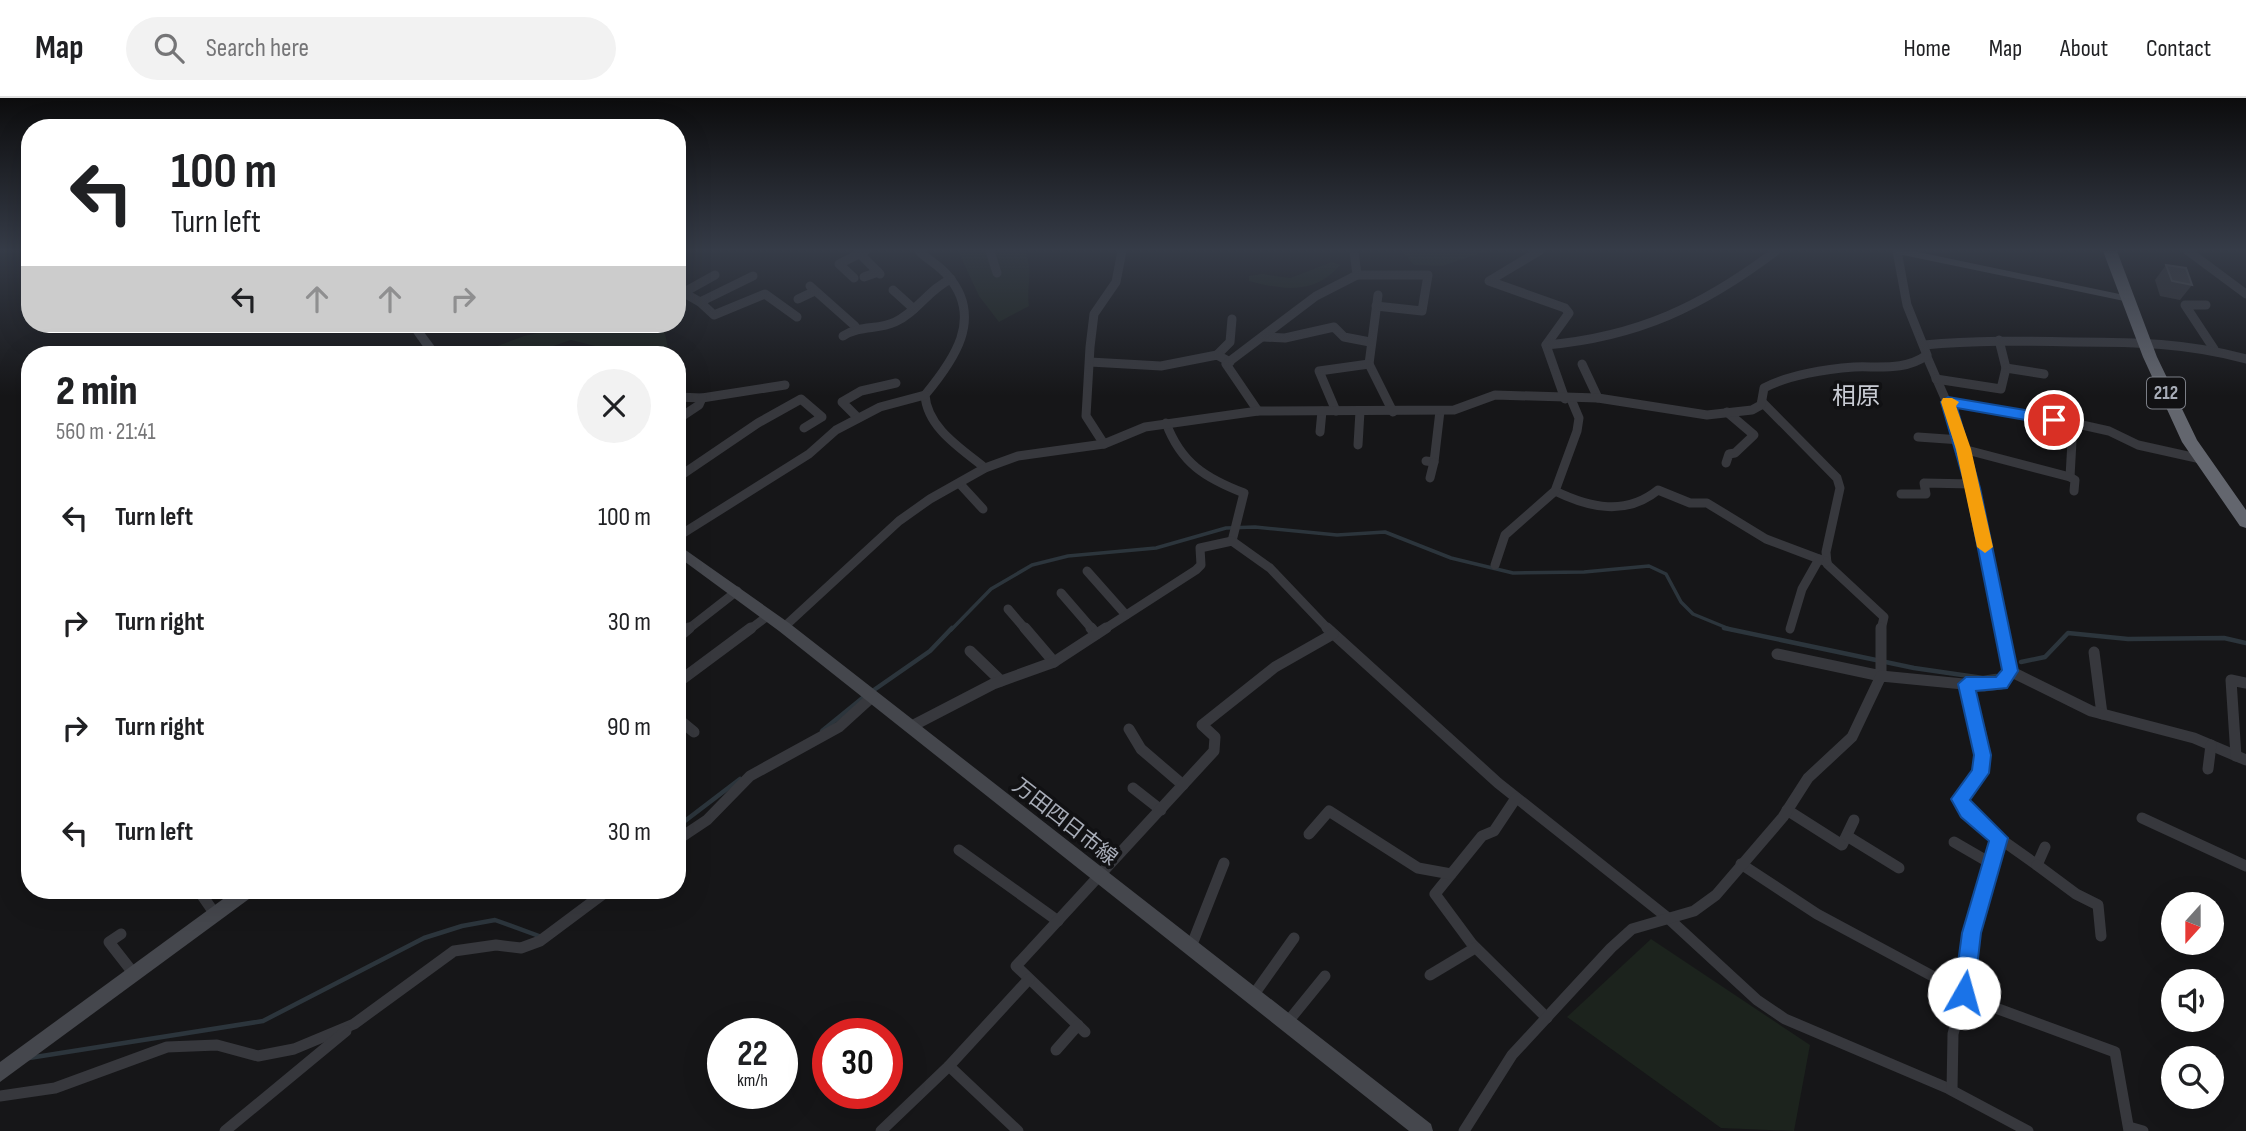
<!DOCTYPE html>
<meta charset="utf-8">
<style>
:root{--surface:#fff;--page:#f2f2f2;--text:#202124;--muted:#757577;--line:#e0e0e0}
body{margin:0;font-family:"Sofia Sans Condensed","Noto Sans JP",sans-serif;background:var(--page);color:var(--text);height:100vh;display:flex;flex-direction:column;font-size:26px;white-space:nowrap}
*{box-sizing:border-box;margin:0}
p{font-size:23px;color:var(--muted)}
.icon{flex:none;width:38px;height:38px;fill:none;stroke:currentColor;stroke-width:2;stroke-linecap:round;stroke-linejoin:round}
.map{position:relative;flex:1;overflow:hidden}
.sheet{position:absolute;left:21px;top:248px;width:665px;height:553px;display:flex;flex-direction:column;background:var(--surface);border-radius:28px;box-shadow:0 7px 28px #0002}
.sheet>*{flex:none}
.hud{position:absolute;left:21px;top:21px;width:665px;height:214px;border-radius:28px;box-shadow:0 7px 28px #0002;background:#fff;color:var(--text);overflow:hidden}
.needle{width:46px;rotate:201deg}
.buttons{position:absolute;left:2161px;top:794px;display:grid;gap:14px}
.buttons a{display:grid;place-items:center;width:63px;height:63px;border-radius:50%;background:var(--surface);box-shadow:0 7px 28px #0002;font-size:35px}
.speed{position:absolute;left:707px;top:920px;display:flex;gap:14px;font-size:35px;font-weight:700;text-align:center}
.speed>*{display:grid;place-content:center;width:91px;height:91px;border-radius:50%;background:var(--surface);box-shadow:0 7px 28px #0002;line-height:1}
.speed small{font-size:18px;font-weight:400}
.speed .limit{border:10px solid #d22;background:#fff;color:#111}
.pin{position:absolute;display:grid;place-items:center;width:60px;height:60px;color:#fff;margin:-30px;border:4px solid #fff;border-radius:50%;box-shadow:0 2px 7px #0007}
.me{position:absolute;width:77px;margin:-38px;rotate:7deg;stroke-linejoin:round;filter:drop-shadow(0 0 5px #0008)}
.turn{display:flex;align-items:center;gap:24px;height:147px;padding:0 35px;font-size:32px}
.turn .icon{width:91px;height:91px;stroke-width:2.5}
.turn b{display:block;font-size:49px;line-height:60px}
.lanes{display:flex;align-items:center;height:66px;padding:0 35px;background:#0003;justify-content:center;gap:35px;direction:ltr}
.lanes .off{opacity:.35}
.round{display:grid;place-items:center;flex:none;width:74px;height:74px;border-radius:37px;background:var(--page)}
.headline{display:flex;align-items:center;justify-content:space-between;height:119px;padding:0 35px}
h1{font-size:42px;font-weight:800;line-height:52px}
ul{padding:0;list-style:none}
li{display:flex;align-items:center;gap:21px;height:105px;padding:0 35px}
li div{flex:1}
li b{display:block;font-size:26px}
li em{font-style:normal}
header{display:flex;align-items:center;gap:42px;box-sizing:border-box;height:98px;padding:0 35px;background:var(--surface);border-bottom:2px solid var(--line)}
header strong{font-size:33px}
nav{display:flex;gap:38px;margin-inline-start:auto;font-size:24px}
.search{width:490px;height:63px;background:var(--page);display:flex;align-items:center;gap:18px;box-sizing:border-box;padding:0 24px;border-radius:38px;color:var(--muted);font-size:26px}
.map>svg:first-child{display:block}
.green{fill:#1c231d}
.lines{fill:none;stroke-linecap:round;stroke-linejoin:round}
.stream-far1{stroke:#2c353c;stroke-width:3.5}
.stream{stroke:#2c353c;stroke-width:4.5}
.street-far1{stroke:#37383d;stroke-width:9}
.street{stroke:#37383d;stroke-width:11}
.secondary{fill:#45474d;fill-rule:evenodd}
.highway{fill:#63666e;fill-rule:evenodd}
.wall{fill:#323236}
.building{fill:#3f3f44;stroke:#4f5156;stroke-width:2}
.route{fill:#1a73e8;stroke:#114b97;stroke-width:2}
.slow{fill:#f59e0b}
.labels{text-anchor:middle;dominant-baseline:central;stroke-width:7;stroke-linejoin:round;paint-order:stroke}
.shield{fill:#111113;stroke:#7b7e86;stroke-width:2}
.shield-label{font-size:19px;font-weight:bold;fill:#a8adb8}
.street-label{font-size:21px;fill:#a8adb8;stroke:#111113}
.quarter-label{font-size:24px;fill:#c9ccd4;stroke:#111113}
</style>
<header>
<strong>Map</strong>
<div class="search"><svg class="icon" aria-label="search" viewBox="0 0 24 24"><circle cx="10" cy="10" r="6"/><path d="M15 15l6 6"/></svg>Search here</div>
<nav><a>Home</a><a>Map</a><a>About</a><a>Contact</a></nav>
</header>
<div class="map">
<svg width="2246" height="1033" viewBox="0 0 2246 1033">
<rect width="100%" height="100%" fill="#161618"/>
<g class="green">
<path d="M958 153H1025C1034 172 1026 189 1029 208L999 224 979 198Z"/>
<polygon points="1402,153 1487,153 1442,168 1414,167"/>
<path d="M1332 164 1340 167C1315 197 1283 192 1249 183V178L1262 176 1290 180Z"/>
<polygon points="582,226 663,226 668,250 654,256 623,255 571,242 527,257 487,257 490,251 524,238"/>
<polygon points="1651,841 1810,947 1794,1033 1721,1030 1567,919"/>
</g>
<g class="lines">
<polyline class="stream-far1" points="951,532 991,491 1032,467 1068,458 1156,450 1226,430 1255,429 1337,437 1385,434 1451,460 1513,475 1584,474 1649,468 1666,476 1681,504 1693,516 1732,532"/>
<g class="stream">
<polyline points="1724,530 1914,570 1983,580 1996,578"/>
<polyline points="2021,564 2045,559 2068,535 2128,541 2224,540 2246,545"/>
<polyline points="871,594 930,553 952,530"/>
<polyline points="822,633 865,598"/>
<polyline points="677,729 740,681"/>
<polyline points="29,960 263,923 424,840 462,828 495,822 539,838"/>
</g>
<g class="street-far1">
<path d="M919 153C928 162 940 168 948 178 984 220 954 262 925 297 927 330 962 351 985 370"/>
<polyline points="990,153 997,175"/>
<polyline points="1539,153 1489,183 1565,210 1569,215 1546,247"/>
<polyline points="2188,153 2246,196"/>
<polyline points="859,155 880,176"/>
<polyline points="1357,177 1428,177 1422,213 1376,208"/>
<polyline points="864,179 878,174"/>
<polyline points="854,180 839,166 865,153"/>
<polyline points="810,188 855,228"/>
<polyline points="677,191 700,204 714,217 765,196 797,219"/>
<polyline points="893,192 914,211"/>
<polyline points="679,197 715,177"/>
<polyline points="798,201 815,193"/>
<polyline points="700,204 753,178"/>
<polyline points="2206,207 2185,207 2214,251"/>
<path d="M843 238C860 227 878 232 895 224 917 214 929 191 951 181"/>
<polyline points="1263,239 1285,240 1334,229 1344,239 1370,244"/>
<polyline points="1999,242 2006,270 2044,276"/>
<path d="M1924 247C1975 242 2024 243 2075 244 2134 244 2189 245 2246 261"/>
<polyline points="1217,257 1230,244 1232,221"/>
<polyline points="1927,259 1958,330 2003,532"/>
<polyline points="1090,264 1161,268 1217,257 1230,264"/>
<polyline points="1369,266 1378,197"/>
<polyline points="1582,266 1598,300"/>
<polyline points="1936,281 2001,291 2006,270"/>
<polyline points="677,299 702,300 785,287"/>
<path d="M1565 301 1546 247C1638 239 1703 208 1776 153"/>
<polyline points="1762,304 1837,380 1840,390 1826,454 1827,466 1884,519 1881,532"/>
<polyline points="1948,304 2073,325 2070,379"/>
<polyline points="1258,313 1226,266 1316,198 1357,177 1354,153"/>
<polyline points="1336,313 1319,273 1369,266 1393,314"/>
<polyline points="681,319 699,307 702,300"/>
<polyline points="858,320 842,304 861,293 896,285"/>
<path d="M1166 325C1181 365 1205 380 1244 395L1232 443"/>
<polyline points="2073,325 2109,333 2138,347 2201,361"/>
<polyline points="1320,334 1322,313"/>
<polyline points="1918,339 1961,342"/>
<polyline points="1104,346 1086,318 1090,249 1094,216 1116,184 1122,153"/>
<polyline points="1358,347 1360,313"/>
<polyline points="1963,351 2070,379 2075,382 2074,393"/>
<polyline points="1426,363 1434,364 1440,313"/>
<polyline points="1726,365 1729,356 1735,355 1754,337 1727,314"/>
<polyline points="677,380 758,325 801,301 822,319 804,330"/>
<polyline points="1430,380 1434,364"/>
<polyline points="960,386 983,411"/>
<path d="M1555 393C1590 410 1626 418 1658 392L1690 405H1707L1766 441 1827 464"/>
<polyline points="1901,396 1926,396 1924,385 1972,386"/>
<polyline points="677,439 809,356 836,332 880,309 925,297"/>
<polyline points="1495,467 1505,437 1555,393 1577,333 1579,320 1571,301"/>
<polyline points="1087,473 1126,517"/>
<polyline points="1061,495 1093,532"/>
<polyline points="1008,511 1026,532"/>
<path d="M784 529 899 423 930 401 985 370 1018 358 1104 346 1145 329 1258 313 1454 312 1495 297 1598 300 1707 317 1752 312 1761 307 1764 290C1788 277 1826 271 1854 269 1879 268 1905 273 1927 257L1907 207 1897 153"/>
<polyline points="1790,531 1802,491 1819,461"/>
<polyline points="687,532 737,493"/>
<polyline points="749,532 769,517"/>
<polyline points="1103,532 1196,472 1201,467 1200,450 1232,443 1270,470 1329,532"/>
</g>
<g class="street">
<polyline points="1025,530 1054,564"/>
<polyline points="1091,530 1096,536"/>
<polyline points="1327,530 1498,685 1668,820 1757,902 1785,921 1952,992 1949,991 2028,1033"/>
<polyline points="677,540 689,530"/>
<polyline points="970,553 1001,583"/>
<polyline points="2094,554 2102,616"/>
<polyline points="1777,556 1881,578 1881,530"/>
<polyline points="2010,573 2091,613 2194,640 2246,662"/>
<polyline points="677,585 751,530"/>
<polyline points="677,620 694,634"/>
<polyline points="912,628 993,586 1054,564 1106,530"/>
<polyline points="1129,631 1141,651 1183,687"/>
<polyline points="2236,658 2231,582 2246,585"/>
<polyline points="2208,671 2211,647"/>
<polyline points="1133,690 1161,712"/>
<polyline points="1516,700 1494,733 1482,738 1435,796 1472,846 1547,920"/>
<polyline points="1787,712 1842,747 1854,722"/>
<polyline points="2142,720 2246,768"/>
<polyline points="1309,736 1329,713 1418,770 1451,776"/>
<polyline points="1847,738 1899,770"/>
<polyline points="1999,740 2037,767 2045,749"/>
<polyline points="677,742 707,722 750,678 839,629 872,599"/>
<polyline points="1954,744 1992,766"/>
<polyline points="959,752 1058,823"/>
<path d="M1741 766 1817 816 1964 895 1971 835 1999 740 1967 713 1960 701C1966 694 1974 688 1979 680 1993 653 1973 612 1966 586"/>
<polyline points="2037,767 2076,796 2098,807 2101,838"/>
<polyline points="199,793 215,816"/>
<polyline points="121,836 109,844 134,876"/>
<polyline points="1191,849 1224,765"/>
<polyline points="1430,877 1475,850"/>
<polyline points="1963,898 2115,954 2129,1033"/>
<polyline points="1252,899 1294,840"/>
<polyline points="1286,926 1325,878"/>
<polyline points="1085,934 1016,868 1214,653 1215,639 1202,627 1275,569 1333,536"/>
<polyline points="1056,952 1078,927"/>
<polyline points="949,968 1018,1033"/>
<polyline points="1952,992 1953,936 1964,895"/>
<polyline points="0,998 55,990 167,949 217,947 258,958 294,951 354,926 454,853 496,847 521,850 540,843 607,793"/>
<polyline points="2129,1029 2143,1033"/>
<polyline points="225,1033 346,933"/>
<polyline points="881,1033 949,968 1029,881"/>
<polyline points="1464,1033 1512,957 1611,850 1632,831 1694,813 1716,797 1783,719 1808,680 1852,639 1881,578 1984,588 2001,586 2010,573 2002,530"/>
</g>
<g class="secondary">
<polygon points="1893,153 1913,153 2129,198 2135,201 2129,204 1898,156"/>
<polygon points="407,226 418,226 441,257 429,257"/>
<polygon points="677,446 789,525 1431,1026 1433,1033 1409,1033 779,533 677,458"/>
<polygon points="234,793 255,793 253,798 0,984 0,964"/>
</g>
<polygon class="highway" points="2103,153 2117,153 2157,259 2197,342 2246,412 2246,430 2240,428 2182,344 2143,259"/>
</g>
<polygon class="wall" points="2166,167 2192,187 2180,202 2160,198 2155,182"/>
<polygon class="building" points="2166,167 2186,170 2192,187 2172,183"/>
<linearGradient id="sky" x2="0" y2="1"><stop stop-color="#0c0c0d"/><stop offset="0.51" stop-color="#363c48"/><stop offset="1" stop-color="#363c48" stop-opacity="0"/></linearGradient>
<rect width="2246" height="298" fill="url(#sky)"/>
<polygon class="route" points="1948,299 2054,317 2061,322 2054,327 1957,310 1980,390 2018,573 2007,590 1976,593 1991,657 1989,675 1970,702 2008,740 1981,835 1974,895 1971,901 1964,904 1957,901 1954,895 1962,835 1989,743 1961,719 1951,701 1972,672 1974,657 1958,586 1966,579 1996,579 2002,572 1966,390 1941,304"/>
<polygon class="slow" points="1943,300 1952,300 1959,304 1956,308 1971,351 1993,449 1985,455 1977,449 1956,351 1941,304"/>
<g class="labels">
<rect class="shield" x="2147" y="279.5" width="38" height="31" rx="5"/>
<g class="shield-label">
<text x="2166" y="295">212</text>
</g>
<g class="street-label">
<text transform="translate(1065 724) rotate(38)">万田四日市線</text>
</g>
<g class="quarter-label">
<text x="1856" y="298">相原</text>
</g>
</g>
</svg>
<div class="buttons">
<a><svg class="needle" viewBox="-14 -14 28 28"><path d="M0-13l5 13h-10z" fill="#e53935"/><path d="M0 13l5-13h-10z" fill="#757577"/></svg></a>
<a><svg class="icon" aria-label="sound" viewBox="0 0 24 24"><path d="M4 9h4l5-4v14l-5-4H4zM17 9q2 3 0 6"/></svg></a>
<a><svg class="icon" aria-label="search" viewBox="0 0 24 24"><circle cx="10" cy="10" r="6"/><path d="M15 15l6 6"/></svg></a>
</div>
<div class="speed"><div>22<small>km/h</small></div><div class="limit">30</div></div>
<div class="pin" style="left:2054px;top:322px;background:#d93025"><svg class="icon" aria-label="arrive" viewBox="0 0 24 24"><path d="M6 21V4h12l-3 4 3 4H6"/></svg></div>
<svg class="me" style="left:1964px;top:895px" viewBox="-20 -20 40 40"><circle r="19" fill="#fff"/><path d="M0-13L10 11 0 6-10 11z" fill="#1a73e8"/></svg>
<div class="hud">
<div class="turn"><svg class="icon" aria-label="left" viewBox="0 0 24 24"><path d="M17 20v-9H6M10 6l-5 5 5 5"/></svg><div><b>100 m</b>Turn left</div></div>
<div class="lanes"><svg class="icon" aria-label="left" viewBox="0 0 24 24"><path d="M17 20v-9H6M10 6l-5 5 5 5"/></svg><svg class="icon off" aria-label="ahead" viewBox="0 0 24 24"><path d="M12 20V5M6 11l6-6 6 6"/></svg><svg class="icon off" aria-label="ahead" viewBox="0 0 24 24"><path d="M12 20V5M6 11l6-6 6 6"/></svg><svg class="icon off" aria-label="right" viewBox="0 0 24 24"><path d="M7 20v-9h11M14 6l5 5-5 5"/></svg></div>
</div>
<section class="sheet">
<div class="headline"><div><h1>2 min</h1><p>560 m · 21:41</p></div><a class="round"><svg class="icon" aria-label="close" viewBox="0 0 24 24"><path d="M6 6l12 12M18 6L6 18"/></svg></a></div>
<ul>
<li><svg class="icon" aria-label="left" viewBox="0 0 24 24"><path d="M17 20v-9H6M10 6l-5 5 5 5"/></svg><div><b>Turn left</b></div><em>100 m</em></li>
<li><svg class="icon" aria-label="right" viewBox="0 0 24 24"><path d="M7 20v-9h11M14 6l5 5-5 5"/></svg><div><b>Turn right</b></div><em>30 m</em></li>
<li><svg class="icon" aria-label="right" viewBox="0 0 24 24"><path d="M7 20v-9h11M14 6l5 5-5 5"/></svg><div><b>Turn right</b></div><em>90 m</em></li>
<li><svg class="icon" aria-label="left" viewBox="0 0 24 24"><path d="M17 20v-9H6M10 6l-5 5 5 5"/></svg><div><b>Turn left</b></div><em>30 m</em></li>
</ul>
</section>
</div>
